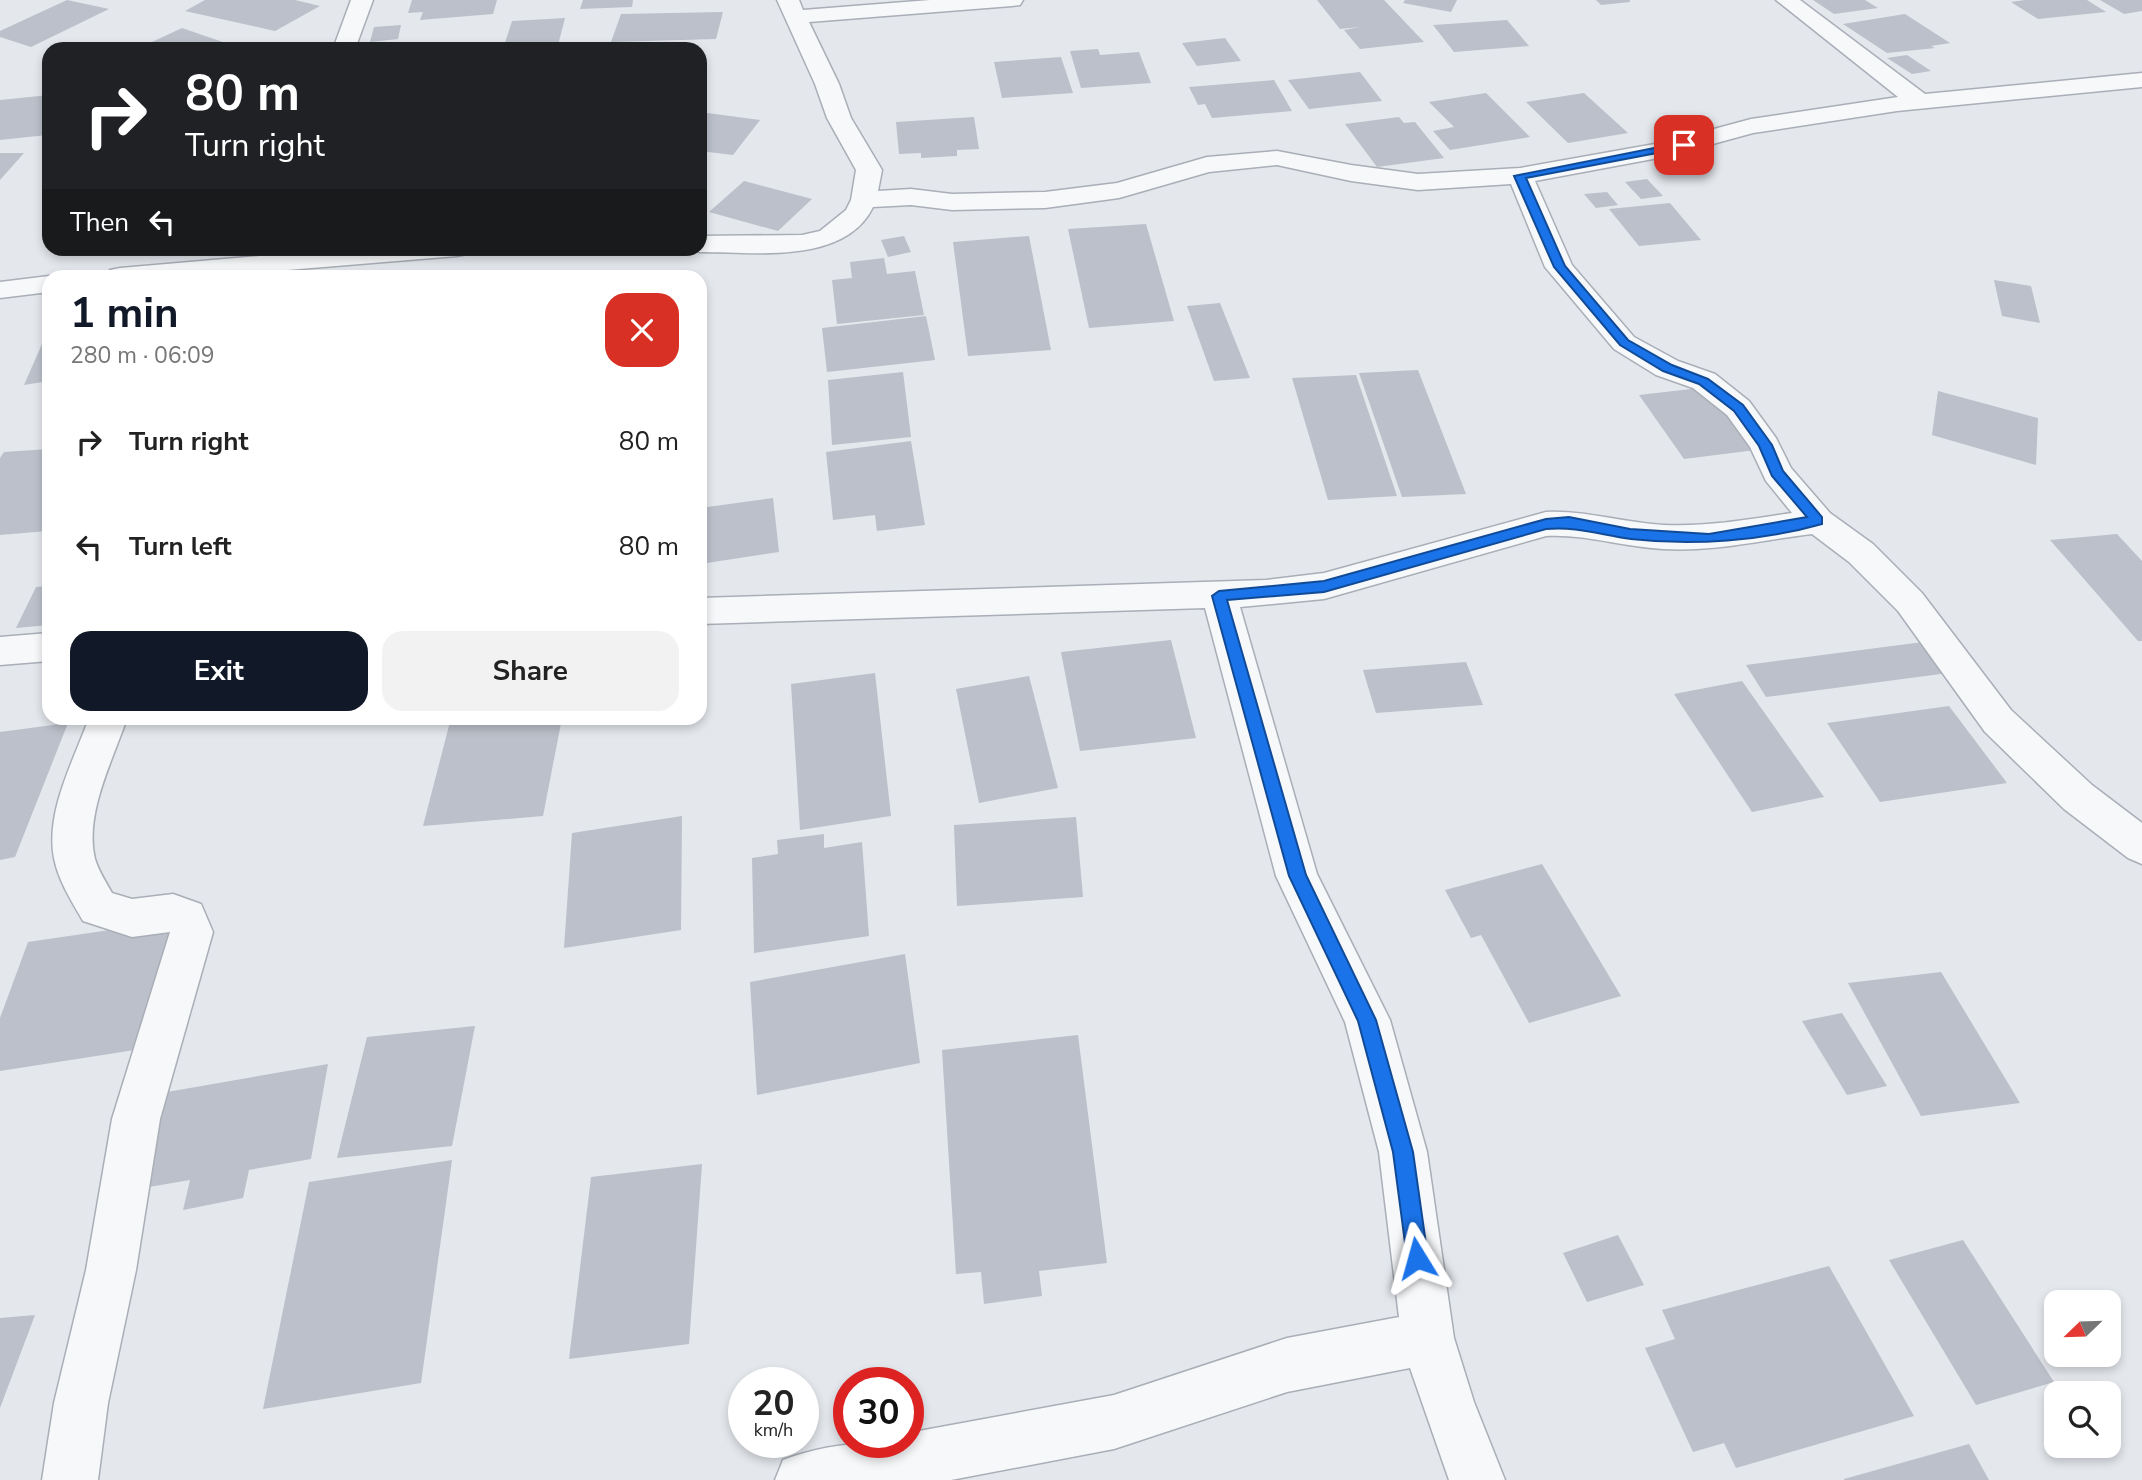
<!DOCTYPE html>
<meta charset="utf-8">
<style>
:root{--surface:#fff;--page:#f2f2f2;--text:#222;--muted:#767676;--accent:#111827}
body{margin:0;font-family:"Nunito Sans",sans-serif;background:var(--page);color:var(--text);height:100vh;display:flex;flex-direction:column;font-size:26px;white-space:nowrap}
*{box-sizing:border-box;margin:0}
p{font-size:23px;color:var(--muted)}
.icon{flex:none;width:38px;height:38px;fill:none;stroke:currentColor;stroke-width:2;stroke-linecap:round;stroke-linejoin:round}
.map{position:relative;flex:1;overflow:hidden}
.side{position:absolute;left:42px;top:270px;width:665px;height:455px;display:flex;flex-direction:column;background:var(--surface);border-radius:21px;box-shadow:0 4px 10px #0003}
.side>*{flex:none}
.hud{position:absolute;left:42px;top:42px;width:665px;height:214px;border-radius:21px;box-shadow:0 4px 10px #0003;background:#202124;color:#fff;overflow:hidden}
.needle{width:46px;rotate:247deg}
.controls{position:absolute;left:2044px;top:1290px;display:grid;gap:14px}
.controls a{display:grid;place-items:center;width:77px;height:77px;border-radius:14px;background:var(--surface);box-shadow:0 4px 10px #0003;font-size:35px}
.speed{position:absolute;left:728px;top:1367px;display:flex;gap:14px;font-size:35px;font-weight:700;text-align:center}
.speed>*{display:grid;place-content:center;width:91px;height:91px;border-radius:50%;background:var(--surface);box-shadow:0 4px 10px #0003;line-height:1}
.speed small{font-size:18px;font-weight:400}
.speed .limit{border:10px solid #d22;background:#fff;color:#111}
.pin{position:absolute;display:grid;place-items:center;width:60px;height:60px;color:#fff;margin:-30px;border-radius:14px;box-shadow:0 4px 10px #0006}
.me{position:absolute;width:77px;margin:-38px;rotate:352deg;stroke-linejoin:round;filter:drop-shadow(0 0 5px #0008)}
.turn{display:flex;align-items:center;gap:24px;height:147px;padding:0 28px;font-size:32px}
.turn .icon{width:91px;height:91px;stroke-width:2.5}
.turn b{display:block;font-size:49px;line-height:60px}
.then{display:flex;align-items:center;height:66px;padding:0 28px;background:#0003;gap:14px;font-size:26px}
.round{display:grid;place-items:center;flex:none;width:74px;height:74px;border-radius:21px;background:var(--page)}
.head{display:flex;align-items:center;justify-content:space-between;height:119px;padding:0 28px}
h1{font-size:42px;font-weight:700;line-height:52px;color:var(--accent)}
.primary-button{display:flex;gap:14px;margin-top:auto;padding:14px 28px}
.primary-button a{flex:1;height:80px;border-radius:21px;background:var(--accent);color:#fff;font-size:28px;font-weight:700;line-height:80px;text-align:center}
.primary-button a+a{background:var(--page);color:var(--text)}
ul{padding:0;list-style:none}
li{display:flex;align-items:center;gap:21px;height:105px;padding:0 28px}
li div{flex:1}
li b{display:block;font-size:26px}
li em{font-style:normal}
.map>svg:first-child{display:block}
.building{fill:#bbc0ca}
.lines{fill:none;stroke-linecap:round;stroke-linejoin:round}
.street-casing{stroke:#a9aeb7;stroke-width:3}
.street{fill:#f7f8fa;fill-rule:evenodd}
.route{fill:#1a73e8;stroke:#114b97;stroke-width:2}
</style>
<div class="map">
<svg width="2142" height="1480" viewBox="0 0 2142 1480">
<rect width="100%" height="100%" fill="#e4e7ec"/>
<g class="building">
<polygon points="67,0 109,9 31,47 0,37 0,31"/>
<polygon points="205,0 295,0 320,6 275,31 185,11"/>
<polygon points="412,0 497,0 493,14 420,20 423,12 408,13"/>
<polygon points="583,0 633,0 632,7 580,9"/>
<polygon points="1317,0 1384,0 1424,42 1360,49 1344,30 1360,27 1340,29"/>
<polygon points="1405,0 1457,0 1451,12 1403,3"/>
<polygon points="1596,0 1630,0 1630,2 1601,5"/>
<polygon points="1813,0 1865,0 1878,8 1834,14"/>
<polygon points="2025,0 2087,0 2106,12 2038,19 2011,2"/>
<polygon points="2100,0 2142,0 2142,11 2124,14"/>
<polygon points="723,12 716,39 611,42 621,14"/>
<polygon points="1905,14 1950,43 1931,46 1935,48 1887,53 1843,24"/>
<polygon points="565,18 557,49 503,49 512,21"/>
<polygon points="1507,20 1529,46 1454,52 1433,25"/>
<polygon points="401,25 398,39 370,42 374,27"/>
<polygon points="182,28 243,49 137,49"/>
<polygon points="1225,38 1241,61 1197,66 1182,43"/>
<polygon points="1098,49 1100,55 1139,52 1151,83 1081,88 1070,51"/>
<polygon points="1907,55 1931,71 1912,74 1887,58"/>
<polygon points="1061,57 1073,93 1002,98 994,62"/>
<polygon points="1360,72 1382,101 1309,109 1288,80"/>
<polygon points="1274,80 1292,111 1212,118 1205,104 1198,105 1189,87"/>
<polygon points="1486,93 1530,137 1450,150 1433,131 1454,127 1429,102"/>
<polygon points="1584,93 1628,133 1568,143 1526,102"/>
<polygon points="49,95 47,135 0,140 0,100"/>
<polygon points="700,112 760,120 733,155 700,151"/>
<polygon points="974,117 979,149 957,150 957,156 921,158 921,153 899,154 896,122"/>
<polygon points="1399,117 1404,123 1415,122 1444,158 1377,167 1345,124"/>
<polygon points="0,153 24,153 0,180"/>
<polygon points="1647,179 1663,196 1641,199 1625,182"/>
<polygon points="744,181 812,199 778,231 709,212"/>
<polygon points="1607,192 1618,205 1596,208 1584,194"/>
<polygon points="1670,203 1701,240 1639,246 1609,209"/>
<polygon points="1146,224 1174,321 1089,328 1068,229"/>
<polygon points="904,236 911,252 888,257 881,240"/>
<polygon points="1029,236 1051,350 968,356 953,242"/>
<polygon points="884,258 887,274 915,271 924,315 837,324 832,280 852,278 850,262"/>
<polygon points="1994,280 2031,286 2040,323 2002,316"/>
<polygon points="1220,303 1250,378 1214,381 1187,306"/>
<polygon points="926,316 935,360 827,372 822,328"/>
<polygon points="49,328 49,381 24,385"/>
<polygon points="1418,370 1466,494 1402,497 1359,373"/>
<polygon points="903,372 911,437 832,445 828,380"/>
<polygon points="1356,375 1397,496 1328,500 1292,378"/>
<polygon points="1708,387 1756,450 1684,459 1639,395"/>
<polygon points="1938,391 2038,418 2036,465 1932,435"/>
<polygon points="911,441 925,525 877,531 875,515 833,520 826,452"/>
<polygon points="49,449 49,527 47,531 0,535 0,458 4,452"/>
<polygon points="773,498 779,552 700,564 700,508"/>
<polygon points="2117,534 2142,561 2142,641 2138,641 2050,540"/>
<polygon points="49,586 49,625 16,628 36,587"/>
<polygon points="1171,640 1196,738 1080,751 1061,652"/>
<polygon points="1923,642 1948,673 1766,697 1746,665"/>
<polygon points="1466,662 1483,705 1376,713 1363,670"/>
<polygon points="875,673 891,816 800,830 791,684"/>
<polygon points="1029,676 1058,788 979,803 956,689"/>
<polygon points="1742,681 1824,797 1752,812 1674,694"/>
<polygon points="1949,706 2007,783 1880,802 1827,723"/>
<polygon points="451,718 562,718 543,816 423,826"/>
<polygon points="68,723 15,857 0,860 0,732"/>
<polygon points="682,816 681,930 564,948 572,833"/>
<polygon points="1076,817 1083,897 957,906 954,825"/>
<polygon points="824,834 824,848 862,842 869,936 754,953 752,858 778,854 777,840"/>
<polygon points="1542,864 1621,996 1529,1023 1481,935 1471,938 1445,890"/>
<polygon points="178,920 141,1049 0,1071 0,1018 28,942"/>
<polygon points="905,954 920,1063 757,1095 750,982"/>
<polygon points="1941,972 2020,1103 1921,1116 1848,983"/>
<polygon points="1842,1013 1887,1086 1847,1095 1802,1021"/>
<polygon points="475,1026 452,1146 337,1158 367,1037"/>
<polygon points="1078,1035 1107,1263 1039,1271 1042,1296 984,1304 981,1272 956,1274 942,1050"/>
<polygon points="328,1064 311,1159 249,1170 243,1198 183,1210 190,1180 143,1188 167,1092"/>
<polygon points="452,1160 421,1383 263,1409 309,1182"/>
<polygon points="702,1164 689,1344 569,1359 591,1177"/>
<polygon points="1618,1235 1644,1285 1587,1302 1563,1253"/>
<polygon points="1963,1240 2054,1382 1976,1405 1889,1260"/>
<polygon points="1829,1266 1914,1416 1736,1468 1724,1443 1693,1452 1645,1348 1675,1339 1662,1310"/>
<polygon points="35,1315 0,1408 0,1318"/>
<polygon points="1969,1444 1989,1480 1844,1480 1844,1479"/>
</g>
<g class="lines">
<g class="street-casing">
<g id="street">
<polygon points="351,0 373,0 355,49 333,49"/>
<path d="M777 0H799L803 10 930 0H1023L1020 5 1012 6 809 22 839 84 851 118 882 170 878 191 911 189 952 194 1045 192 1117 183 1207 157 1277 151 1351 165 1418 174 1520 168 1666 142 1751 119 1898 97 1776 0H1800L1925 94 2142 73V87L1897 111 1753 133 1669 156 1535 181 1572 265 1634 337 1678 361 1715 374 1749 401 1776 438 1791 468 1830 513 1873 544 1922 593 2011 710 2092 785 2142 823V864L2128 858 2064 809 1985 732 1898 611 1849 562 1812 534C1762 540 1713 552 1663 549 1623 547 1586 534 1546 536L1324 599 1240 607 1317 874 1390 1020 1427 1152 1454 1338 1474 1402 1505 1480H1449L1410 1368 1287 1392 1114 1449 951 1480H775L783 1460C824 1444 865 1442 908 1442V1433L1114 1395 1287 1338 1399 1317 1379 1152 1345 1022 1276 876 1205 608 700 624V598L1266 580 1324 573 1546 512C1586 510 1624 523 1664 525 1707 527 1750 519 1792 513L1766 481 1750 447 1727 415 1693 388 1656 375 1614 349 1545 267 1511 184 1418 190 1351 181 1277 165 1209 172 1119 198 1045 208 952 210 911 205 873 207C845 265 754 252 700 252L690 250 700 248V236L802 235 820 231 846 210 851 200 856 170 827 118 815 84Z"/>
<polygon points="353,248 470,248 467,254 457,256 213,276 106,276 110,270 120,268"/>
<polygon points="49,276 52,276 49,276 49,292 0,298 0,282"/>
<polygon points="49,633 49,661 0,665 0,637"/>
<path d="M89 718H127C113 760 84 814 95 859 99 872 106 882 112 893L132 899 173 894 201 904 213 932 160 1119 136 1270 108 1403 98 1480H42L54 1403 86 1270 112 1119 170 932 132 937 83 921C72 902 58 880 54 858 45 812 74 760 89 718Z"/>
</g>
</g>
<use href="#street" class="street"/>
</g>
<path class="route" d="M1684 142 1689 145 1688 147 1526 178 1565 266 1628 340 1672 365 1708 379 1743 405 1772 445 1783 471 1822 517V524C1762 541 1693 546 1631 539 1601 535 1576 526 1546 529L1324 592 1227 600 1306 875 1376 1020 1413 1152 1428 1258 1425 1265 1417 1269 1410 1265 1407 1258 1393 1152 1358 1021 1289 876 1212 596 1219 591 1324 581 1546 519 1569 517 1630 529 1709 534 1807 517 1772 476 1759 446 1734 411 1699 384 1663 371 1620 345 1554 267 1514 176Z"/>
</svg>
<div class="controls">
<a><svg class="needle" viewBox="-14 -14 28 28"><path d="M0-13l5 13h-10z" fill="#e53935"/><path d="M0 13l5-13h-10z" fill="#767676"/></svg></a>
<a><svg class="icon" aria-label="search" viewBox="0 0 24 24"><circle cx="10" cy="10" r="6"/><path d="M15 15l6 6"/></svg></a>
</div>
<div class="speed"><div>20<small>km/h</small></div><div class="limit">30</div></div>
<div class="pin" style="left:1684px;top:145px;background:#d93025"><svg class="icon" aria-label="arrive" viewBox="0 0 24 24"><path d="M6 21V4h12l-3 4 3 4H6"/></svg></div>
<svg class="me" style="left:1417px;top:1258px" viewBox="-20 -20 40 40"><path d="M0-17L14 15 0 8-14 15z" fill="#1a73e8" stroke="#fff" stroke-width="4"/></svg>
<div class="hud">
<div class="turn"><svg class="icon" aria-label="right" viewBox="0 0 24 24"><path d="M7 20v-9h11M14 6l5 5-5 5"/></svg><div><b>80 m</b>Turn right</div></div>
<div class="then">Then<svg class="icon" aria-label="left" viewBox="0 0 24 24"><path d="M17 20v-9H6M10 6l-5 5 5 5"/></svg></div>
</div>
<section class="side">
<div class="head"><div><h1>1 min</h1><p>280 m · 06:09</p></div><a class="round" style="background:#d93025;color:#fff"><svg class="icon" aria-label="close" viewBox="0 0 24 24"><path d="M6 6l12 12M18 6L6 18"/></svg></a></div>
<ul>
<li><svg class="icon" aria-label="right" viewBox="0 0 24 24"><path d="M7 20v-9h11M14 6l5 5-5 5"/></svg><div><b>Turn right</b></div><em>80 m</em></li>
<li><svg class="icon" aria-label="left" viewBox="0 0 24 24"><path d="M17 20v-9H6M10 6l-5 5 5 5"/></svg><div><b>Turn left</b></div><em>80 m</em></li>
</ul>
<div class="primary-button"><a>Exit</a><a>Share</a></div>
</section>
</div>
